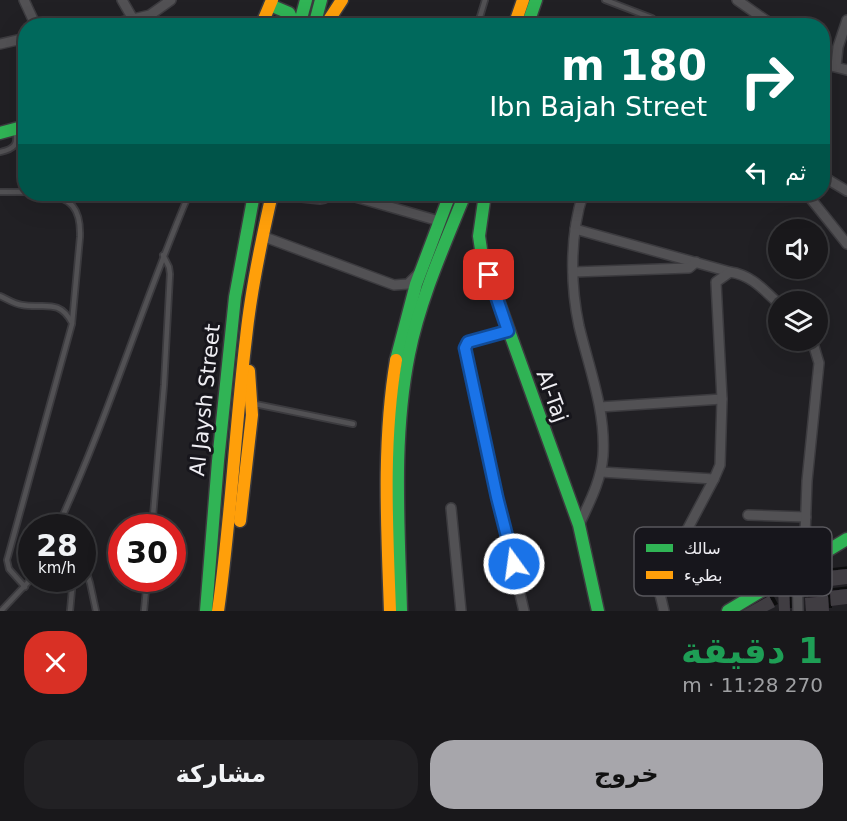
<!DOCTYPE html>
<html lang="ar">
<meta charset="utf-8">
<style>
:root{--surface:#19181b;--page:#222124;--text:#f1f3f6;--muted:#9fa0a3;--line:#37373a;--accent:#a7a6ab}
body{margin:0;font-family:"DejaVu Sans","Noto Sans Arabic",sans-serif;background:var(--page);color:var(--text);direction:rtl;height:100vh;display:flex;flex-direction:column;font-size:22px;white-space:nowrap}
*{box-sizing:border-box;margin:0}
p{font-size:20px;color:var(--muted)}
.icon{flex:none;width:33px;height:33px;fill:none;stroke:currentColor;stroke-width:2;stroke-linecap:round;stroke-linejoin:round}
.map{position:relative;height:611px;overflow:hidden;direction:ltr}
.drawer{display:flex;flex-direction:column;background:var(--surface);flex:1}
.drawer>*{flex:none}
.top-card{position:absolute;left:18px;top:18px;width:812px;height:183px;border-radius:24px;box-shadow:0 6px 24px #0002,0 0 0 2px var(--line);direction:rtl;background:#00695c;color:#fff;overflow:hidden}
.buttons{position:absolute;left:768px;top:219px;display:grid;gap:12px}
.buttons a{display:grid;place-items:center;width:60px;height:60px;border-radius:50%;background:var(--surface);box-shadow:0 6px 24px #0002,0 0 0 2px var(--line);font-size:30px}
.speed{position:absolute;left:18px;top:514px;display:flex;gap:12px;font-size:30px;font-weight:700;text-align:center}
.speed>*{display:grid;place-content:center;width:78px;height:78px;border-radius:50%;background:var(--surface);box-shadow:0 6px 24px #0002,0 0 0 2px var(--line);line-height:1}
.speed small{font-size:15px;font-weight:400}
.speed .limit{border:9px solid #d22;background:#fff;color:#111}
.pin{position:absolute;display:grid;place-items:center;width:51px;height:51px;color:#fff;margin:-26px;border-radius:12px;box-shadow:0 3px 9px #0006}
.me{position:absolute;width:66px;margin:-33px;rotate:346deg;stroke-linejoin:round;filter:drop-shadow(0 0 4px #0008)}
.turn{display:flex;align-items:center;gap:21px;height:126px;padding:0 24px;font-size:27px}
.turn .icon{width:78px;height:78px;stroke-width:2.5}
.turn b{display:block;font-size:42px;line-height:51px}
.then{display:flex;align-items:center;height:57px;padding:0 24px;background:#0003;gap:12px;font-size:22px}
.round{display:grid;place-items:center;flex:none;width:63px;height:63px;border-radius:24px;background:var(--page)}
.headline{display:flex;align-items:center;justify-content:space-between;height:102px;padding:0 24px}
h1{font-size:36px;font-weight:700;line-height:45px;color:#1e9e55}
.primary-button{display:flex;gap:12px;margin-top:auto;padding:12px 24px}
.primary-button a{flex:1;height:69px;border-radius:24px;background:var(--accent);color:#111;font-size:24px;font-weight:700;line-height:69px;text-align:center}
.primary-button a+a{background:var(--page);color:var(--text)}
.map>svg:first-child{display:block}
.building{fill:#403c43;filter:url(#shadow)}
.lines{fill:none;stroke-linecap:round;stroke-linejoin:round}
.lane-casing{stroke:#3c3b3f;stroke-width:8}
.street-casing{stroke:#3c3b3f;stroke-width:12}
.fast-casing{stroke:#3c3b3f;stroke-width:15}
.slow-casing{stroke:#3c3b3f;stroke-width:15}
.lane{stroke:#525154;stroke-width:4.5}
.street{stroke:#525154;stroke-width:9}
.fast{stroke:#30b455;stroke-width:12}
.slow{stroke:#ff9f0a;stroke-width:12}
.route-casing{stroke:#114b97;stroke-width:15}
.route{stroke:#1a73e8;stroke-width:10}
.labels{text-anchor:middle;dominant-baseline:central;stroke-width:6;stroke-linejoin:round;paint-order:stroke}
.street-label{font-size:21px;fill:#efeef3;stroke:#17161c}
.key{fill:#17161c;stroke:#58575c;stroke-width:1.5}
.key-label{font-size:16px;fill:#efeef3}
</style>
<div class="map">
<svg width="847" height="611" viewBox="0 0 847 611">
<defs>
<filter id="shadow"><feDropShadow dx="3" dy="-3" stdDeviation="0" flood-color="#0009"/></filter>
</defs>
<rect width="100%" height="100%" fill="#212024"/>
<g class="building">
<polygon points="847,569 847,584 831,586 829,571"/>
<polygon points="789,588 790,611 779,611 778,589"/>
<polygon points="847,589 847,604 831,606 830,591"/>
<polygon points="769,596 775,607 767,611 742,611"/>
<polygon points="828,596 829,611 806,611 805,598"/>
</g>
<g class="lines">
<g class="lane-casing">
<g id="lane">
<polyline points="605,0 652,18"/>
<polyline points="482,26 479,20 485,0"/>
<path d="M0 152C14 149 19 145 15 130"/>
<polyline points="0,192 26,192"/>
<polyline points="274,196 320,201 325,200 326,194"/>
<path d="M0 296C7 299 14 304 22 305 44 309 59 298 72 323"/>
<polyline points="255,404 353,424"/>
<path d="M57 528C108 419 142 304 189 194"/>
<polyline points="152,528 164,385 170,274 169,267 163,255"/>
<polyline points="82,558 90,583 96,611"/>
<path d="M25 587 9 569 7 560 72 324 80 237C81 209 72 197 43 194"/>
<polyline points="1,611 32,578"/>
<polyline points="70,611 73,579"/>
<polyline points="144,611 147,579"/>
</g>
</g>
<g class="street-casing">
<g id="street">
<polyline points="24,0 36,26"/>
<polyline points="122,0 133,19"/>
<polyline points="737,0 774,26"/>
<polyline points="104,26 150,15 171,0"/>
<polyline points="0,44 26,38"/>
<polyline points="822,60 831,66 847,70"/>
<polyline points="836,66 838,47 847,20"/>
<polyline points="822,176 847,191"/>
<polyline points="345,194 439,221"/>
<polyline points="807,194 847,244"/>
<polyline points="575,229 730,272"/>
<polyline points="262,236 394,285 408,284 419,273"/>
<polyline points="573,272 689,268 696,262"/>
<polyline points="508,331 468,341 465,348 497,497 524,611"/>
<polyline points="600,407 722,399"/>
<polyline points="601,472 714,479"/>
<polyline points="451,508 461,611"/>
<polyline points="748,515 806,517"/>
<path d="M579 525C589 503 601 481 603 456 606 411 589 368 579 326 570 284 570 234 583 194"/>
<polyline points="804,564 807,481 819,363 812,340"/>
<polyline points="797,568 798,611"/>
<path d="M664 611 659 590 660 581 714 479 720 465 722 399 716 282 730 272C751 275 763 289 778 303"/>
</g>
</g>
<g class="fast-casing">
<g id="fast">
<polyline points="270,5 289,13 295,26"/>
<polyline points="299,26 306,0"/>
<polyline points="314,26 321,0"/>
<polyline points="527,26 536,0"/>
<polyline points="0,133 26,126"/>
<polyline points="485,194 479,236 482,256 579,525 598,611"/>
<polyline points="396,360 416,284 450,194"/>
<polyline points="206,611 218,461 235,297 254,194"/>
<path d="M401 611C399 526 392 439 409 354 420 299 444 246 465 194"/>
<polyline points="728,611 847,539"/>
</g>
</g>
<g class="slow-casing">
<g id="slow">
<polyline points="261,26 272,0"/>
<polyline points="325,26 342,0"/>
<polyline points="514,26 523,0"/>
<polyline points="240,521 252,415 249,371"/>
<path d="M218 611C231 520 235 429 246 338 251 289 261 242 272 194"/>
<path d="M390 611C387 527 382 443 396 360"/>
</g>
</g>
<use href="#lane" class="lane"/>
<use href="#street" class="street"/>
<use href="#fast" class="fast"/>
<use href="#slow" class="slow"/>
</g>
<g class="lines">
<g class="route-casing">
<polyline id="route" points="489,275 508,331 468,342 465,348 497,497 514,564"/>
</g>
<use href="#route" class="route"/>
</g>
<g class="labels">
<g class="street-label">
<text transform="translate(552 396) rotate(70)">Al-Taj</text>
<text transform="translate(205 400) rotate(-84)">Al Jaysh Street</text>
</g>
</g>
<rect x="634" y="527" width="198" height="69" rx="9" class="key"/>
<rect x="646" y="544" width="27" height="8" fill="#30b455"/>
<rect x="646" y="571" width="27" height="8" fill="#ff9f0a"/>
<g class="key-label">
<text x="684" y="554">سالك</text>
<text x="684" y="581">بطيء</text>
</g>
</svg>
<div class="buttons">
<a><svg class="icon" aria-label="sound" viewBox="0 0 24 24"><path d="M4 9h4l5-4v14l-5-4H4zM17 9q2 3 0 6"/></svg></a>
<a><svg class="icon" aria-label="layers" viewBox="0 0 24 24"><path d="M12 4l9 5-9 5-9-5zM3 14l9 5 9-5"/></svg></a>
</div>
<div class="speed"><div>28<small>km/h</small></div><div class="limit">30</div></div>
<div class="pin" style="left:489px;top:275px;background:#d93025"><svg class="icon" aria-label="arrive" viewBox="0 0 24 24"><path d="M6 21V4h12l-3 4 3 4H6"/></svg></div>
<svg class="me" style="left:514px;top:564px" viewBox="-20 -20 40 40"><circle r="17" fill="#1a73e8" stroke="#fff" stroke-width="3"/><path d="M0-11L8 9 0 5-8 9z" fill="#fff"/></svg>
<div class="top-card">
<div class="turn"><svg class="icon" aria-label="right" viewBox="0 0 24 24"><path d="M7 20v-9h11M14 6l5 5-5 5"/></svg><div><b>180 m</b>Ibn Bajah Street</div></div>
<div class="then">ثم<svg class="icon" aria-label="left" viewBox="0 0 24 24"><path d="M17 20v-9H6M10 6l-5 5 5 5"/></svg></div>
</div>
</div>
<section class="drawer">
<div class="headline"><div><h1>1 دقيقة</h1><p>270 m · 11:28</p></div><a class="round" style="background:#d93025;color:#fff"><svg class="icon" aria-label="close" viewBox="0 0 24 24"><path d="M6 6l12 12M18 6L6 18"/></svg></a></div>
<div class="primary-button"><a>خروج</a><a>مشاركة</a></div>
</section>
